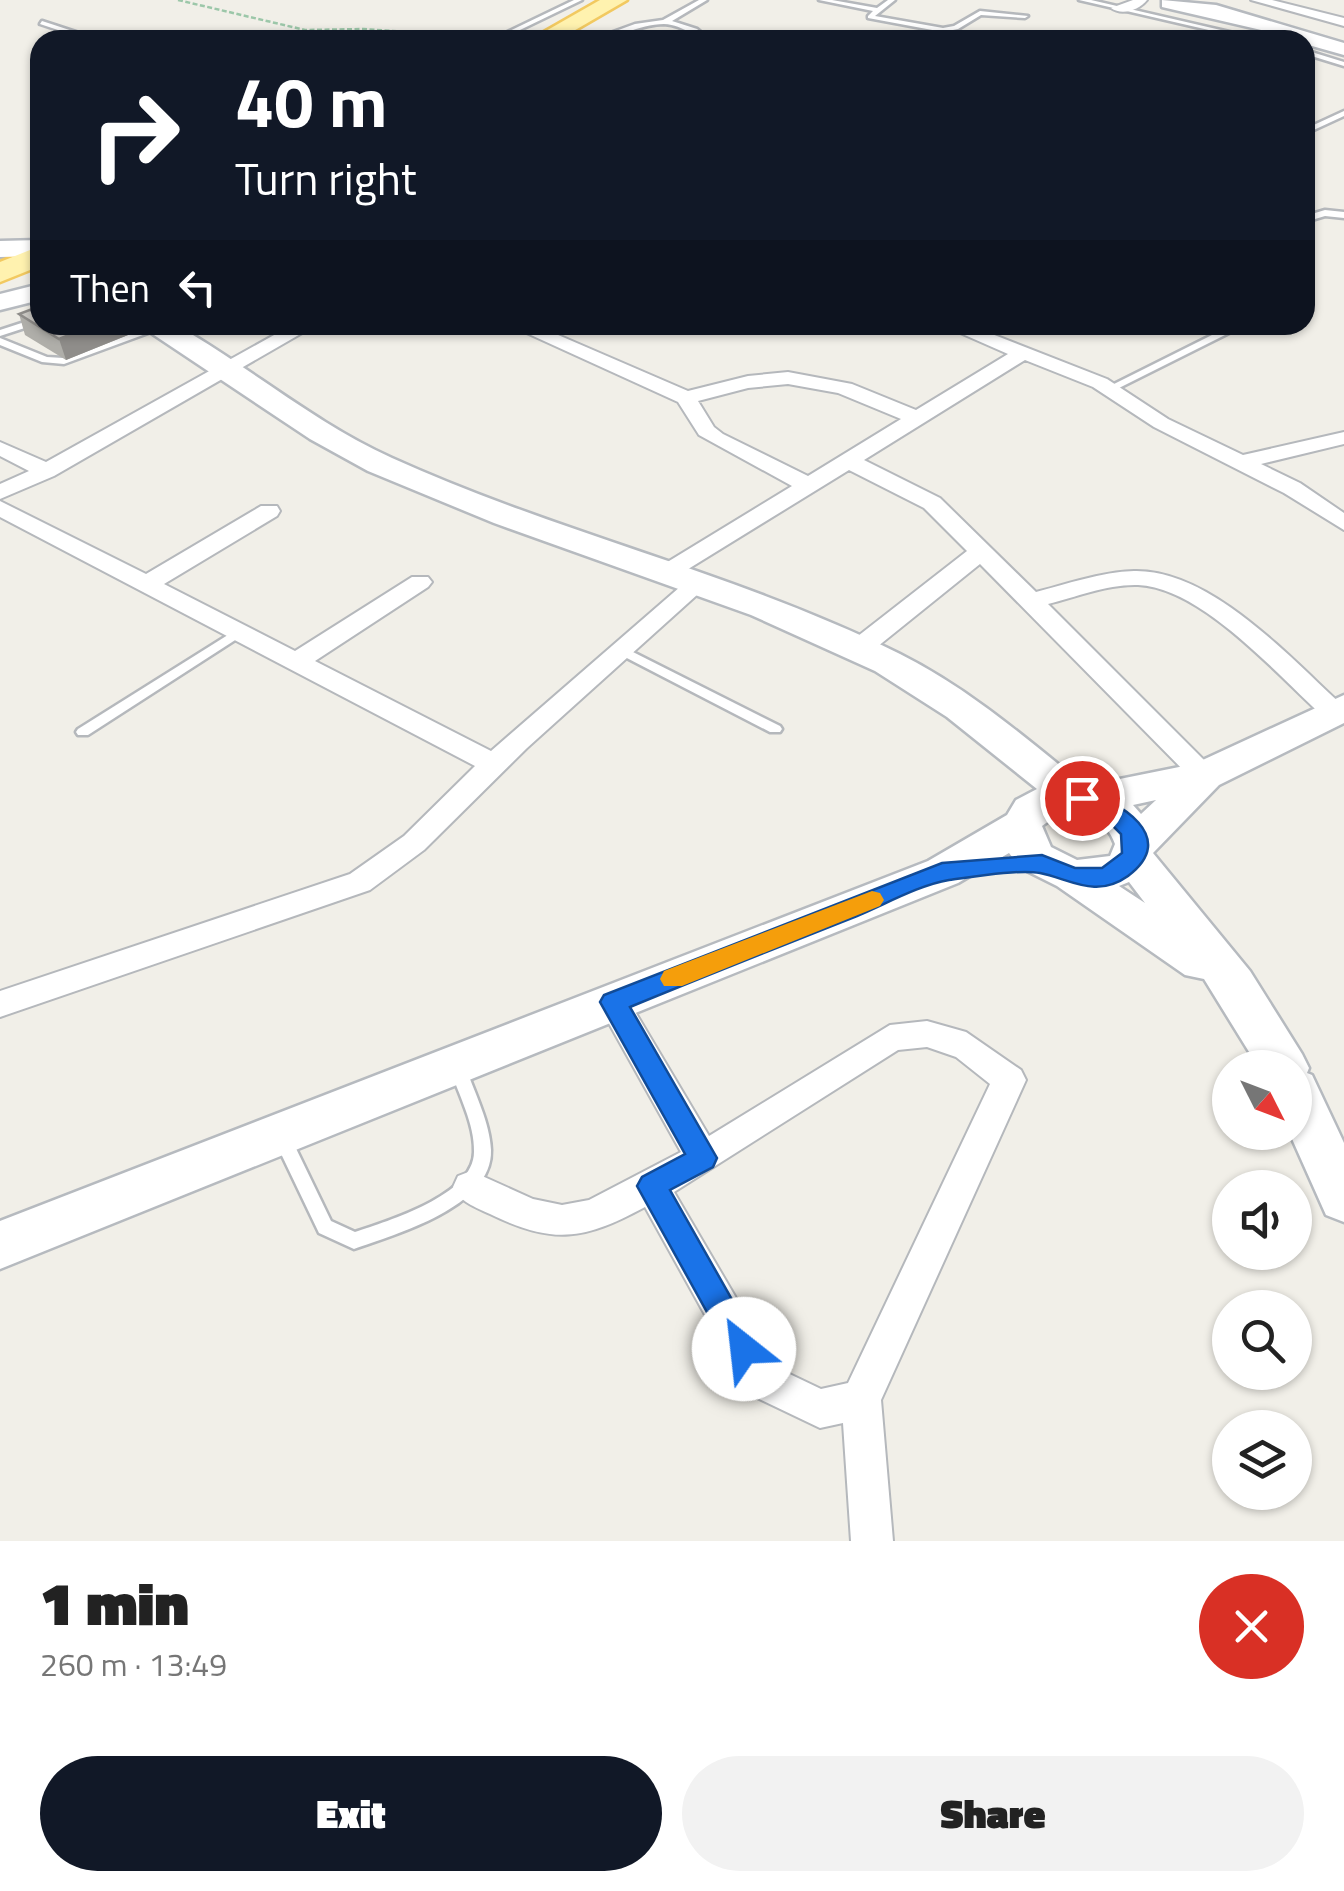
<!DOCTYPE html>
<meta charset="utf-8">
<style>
:root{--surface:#fff;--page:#f2f2f2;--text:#222;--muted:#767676;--accent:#111827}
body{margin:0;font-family:"Titillium Web",sans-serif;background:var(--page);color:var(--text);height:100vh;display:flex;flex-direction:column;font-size:38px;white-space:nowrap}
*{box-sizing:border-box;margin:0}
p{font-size:32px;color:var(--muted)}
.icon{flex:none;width:55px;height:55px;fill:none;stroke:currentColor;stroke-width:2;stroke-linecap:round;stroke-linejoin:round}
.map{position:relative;height:1541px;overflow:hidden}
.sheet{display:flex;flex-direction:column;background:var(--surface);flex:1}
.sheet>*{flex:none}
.guide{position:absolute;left:30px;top:30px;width:1285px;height:305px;border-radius:30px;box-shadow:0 2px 8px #0004;background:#111827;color:#fff;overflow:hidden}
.needle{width:65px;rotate:132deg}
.tools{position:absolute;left:1212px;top:1050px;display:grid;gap:20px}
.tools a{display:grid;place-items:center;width:100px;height:100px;border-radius:50%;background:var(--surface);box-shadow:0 2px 8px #0004;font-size:50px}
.pin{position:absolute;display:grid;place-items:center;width:85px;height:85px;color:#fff;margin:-42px;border:5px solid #fff;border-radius:50%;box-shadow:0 2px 10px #0007}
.me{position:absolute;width:110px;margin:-55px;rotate:331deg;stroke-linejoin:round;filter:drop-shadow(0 0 8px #0008)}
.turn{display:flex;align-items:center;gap:35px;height:210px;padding:0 40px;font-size:45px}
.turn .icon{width:130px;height:130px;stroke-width:2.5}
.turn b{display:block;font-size:70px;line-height:85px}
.then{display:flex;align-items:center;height:95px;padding:0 40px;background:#0003;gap:20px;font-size:38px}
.round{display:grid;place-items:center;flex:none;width:105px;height:105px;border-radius:52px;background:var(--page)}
.headline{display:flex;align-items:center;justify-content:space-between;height:170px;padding:0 40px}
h1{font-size:60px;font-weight:800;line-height:75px}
.button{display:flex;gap:20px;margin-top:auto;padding:20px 40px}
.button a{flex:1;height:115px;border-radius:60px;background:var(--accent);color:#fff;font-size:40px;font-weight:800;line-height:115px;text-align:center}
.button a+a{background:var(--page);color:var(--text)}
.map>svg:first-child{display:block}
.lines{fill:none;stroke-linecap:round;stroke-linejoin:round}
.lane-casing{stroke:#b5b8bc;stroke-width:5}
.street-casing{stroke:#b5b8bc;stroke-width:4}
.secondary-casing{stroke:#b6babf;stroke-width:5}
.primary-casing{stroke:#f2c960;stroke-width:5}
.path{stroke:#9cc7a9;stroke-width:2.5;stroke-dasharray:5 2.5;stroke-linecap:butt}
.lane{fill:#fff;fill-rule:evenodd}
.street{fill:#fff;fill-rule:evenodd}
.secondary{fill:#fff;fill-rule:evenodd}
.primary{fill:#fff2af;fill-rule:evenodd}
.wall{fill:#afaea9}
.shaded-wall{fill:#8f8d8a}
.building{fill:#cccac5;stroke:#8f8d8a;stroke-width:2.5}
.route{fill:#1a73e8;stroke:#114b97;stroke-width:2.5}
.slow{fill:#f59e0b}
</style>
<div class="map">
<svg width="1344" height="1541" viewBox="0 0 1344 1541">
<rect width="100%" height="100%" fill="#f1efe8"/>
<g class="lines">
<g class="lane-casing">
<g id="lane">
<polygon points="574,0 582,0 499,40 491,40"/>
<path d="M699 0H707L672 21 697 29 710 40C694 39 685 25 664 24 638 24 616 40 591 40L635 24 663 20Z"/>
<polygon points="819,0 832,0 877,8 888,0 895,0 875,16 943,28 954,26 980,11 1028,16 1025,18 981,15 958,29 943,32 868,18 868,16 873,11"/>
<polygon points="1079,0 1091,0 1264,40 1252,40"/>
<polygon points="42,21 97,39 98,40 88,40 40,24"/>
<polygon points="1305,50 1344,62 1344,66 1305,54"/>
<polygon points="1344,111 1344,116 1305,134 1305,129"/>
<polygon points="1325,210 1344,212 1344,218 1325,216 1305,222 1305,216"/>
<polygon points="40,317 40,323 0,336 0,330"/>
<polygon points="156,325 170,325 64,364 42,362 0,345 0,338 47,357 63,358"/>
<polygon points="1232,325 1245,325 1115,390 1107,390 1106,388"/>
<polygon points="239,628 245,632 243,635 88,735 78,735 76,732 78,729"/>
<polygon points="625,648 780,726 782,729 780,732 770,732 621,655 619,652 621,649"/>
<path d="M458 1061 464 1063 466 1068C475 1094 490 1123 491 1150 493 1207 396 1234 354 1249L319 1233 274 1139 277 1134 283 1132 289 1134 331 1221 355 1232C388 1221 474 1195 474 1152 475 1124 458 1094 450 1068L452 1063Z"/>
</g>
</g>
<g class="street-casing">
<g id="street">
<path d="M1133 0H1147C1139 10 1122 16 1111 8Z"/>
<polygon points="1251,0 1272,0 1344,18 1344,26"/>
<polygon points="292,325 316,325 54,476 0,499 0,484 29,471 0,456 0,442 46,462"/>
<path d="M509 325H535L688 391 748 376 788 372 852 384 916 410 1008 354 942 325H969L1107 379 1168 419 1243 455 1344 432V444L1261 464 1300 483 1344 513V530L1284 493 1154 427 1093 387 1025 360 864 460 940 498 1036 592C1067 584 1101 572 1134 571 1211 569 1290 658 1343 706L1344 717 1334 721 1325 718C1279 677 1203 588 1138 585 1108 584 1076 597 1048 604L1219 775 1215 782H1195L980 564 867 655H849L845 649 849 643 967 551 924 508 849 470 672 579H656L652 574 656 569 792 486 699 435 678 402ZM788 384 838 393 901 419 808 476 723 434 714 427 698 401 748 388Z"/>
<polygon points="0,501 146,574 261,506 277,506 280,511 277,516 164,584 295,651 412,577 428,577 432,582 428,587 315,661 491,751 688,580 696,578 708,585 527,748 424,850 370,890 0,1017 0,991 350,874 404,836 475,766 0,517"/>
<path d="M613 989 624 993 709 1136 890 1025 927 1021 966 1032 1021 1070 1026 1080 881 1400 893 1541H851L843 1423 820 1428 749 1394 645 1207C584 1240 554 1245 490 1214 475 1207 460 1202 453 1187L458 1176 471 1171 533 1199 562 1205 589 1200 681 1152 597 1002 602 993ZM927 1047 956 1057 990 1084 848 1383 821 1389 777 1368 674 1192 898 1050Z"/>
</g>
</g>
<g class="secondary-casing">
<g id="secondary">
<polygon points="1162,0 1216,5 1344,43 1344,55 1305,44 1305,40 1162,7"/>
<polygon points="40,240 40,256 0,257 0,241"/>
<polygon points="40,284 40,300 0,310 0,294"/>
<path d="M139 325H174L193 335C259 375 321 426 392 458 557 533 737 573 900 654 968 688 1026 738 1085 786L1194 764 1344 695V723L1219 785 1153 853 1250 971 1302 1054 1309 1068 1307 1073 1312 1075 1344 1143V1222L1326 1215 1289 1132H1295V1068H1259L1204 979 1185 975 1057 886 1021 868 1009 853 958 883 0 1269V1221L928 861 1007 815 1016 800 1037 789 947 717 875 671 751 615 494 523 368 471 310 439ZM1156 800 1141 814 1133 805ZM1061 812C1086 812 1106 819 1115 844L1110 856 1077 860 1051 847 1042 826ZM1129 882 1145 903 1119 886Z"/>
</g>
</g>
<g class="primary-casing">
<g id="primary">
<polygon points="600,0 627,0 558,40 530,40"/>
<polygon points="40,246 40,266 0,282 0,262"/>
</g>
</g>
<polyline class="path" points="178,0 305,30 364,29 481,37"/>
<use href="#lane" class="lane"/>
<use href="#street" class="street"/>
<use href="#secondary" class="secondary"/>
<use href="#primary" class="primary"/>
</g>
<polygon class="wall" points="19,314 128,335 66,360 25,335"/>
<polygon class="shaded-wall" points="94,325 125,325 128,335 66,360 59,339"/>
<polygon class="building" points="40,306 40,325 94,325 59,339 19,314"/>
<path class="route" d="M1082 790C1119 801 1180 837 1128 876 1096 899 1070 879 1040 873 1019 869 972 877 949 880 919 885 886 904 857 916 781 946 705 976 630 1007L717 1158 713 1167 670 1190 760 1349 755 1359 744 1364 733 1359 637 1186 642 1177 685 1154 600 1002 604 995 942 863 1042 855 1075 868H1102L1122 853 1121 834 1100 813 1073 804 1070 798Z"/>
<polygon class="slow" points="872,891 880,893 884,900 880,906 682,986 664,986 660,979 664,971"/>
</svg>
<div class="tools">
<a><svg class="needle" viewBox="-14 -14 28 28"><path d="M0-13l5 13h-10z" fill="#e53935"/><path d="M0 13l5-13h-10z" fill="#767676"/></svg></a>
<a><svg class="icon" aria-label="sound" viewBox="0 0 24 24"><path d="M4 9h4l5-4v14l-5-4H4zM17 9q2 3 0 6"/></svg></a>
<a><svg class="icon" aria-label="search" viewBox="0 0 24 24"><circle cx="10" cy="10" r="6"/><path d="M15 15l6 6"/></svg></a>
<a><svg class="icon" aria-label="layers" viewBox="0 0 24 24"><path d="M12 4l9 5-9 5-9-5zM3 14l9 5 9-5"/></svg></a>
</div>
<div class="pin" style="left:1082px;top:798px;background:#d93025"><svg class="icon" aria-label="arrive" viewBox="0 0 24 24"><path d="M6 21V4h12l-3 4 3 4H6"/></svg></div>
<svg class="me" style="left:744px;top:1349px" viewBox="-20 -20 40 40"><circle r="19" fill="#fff"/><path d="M0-13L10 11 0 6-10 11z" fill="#1a73e8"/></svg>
<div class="guide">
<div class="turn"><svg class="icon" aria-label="right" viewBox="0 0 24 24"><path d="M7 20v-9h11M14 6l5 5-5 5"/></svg><div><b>40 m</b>Turn right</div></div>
<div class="then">Then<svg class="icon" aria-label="left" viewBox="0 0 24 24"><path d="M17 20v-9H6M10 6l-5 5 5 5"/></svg></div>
</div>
</div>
<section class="sheet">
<div class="headline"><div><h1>1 min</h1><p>260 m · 13:49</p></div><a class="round" style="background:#d93025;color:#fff"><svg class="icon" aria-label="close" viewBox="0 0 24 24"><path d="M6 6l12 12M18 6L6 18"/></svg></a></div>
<div class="button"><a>Exit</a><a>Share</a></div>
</section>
